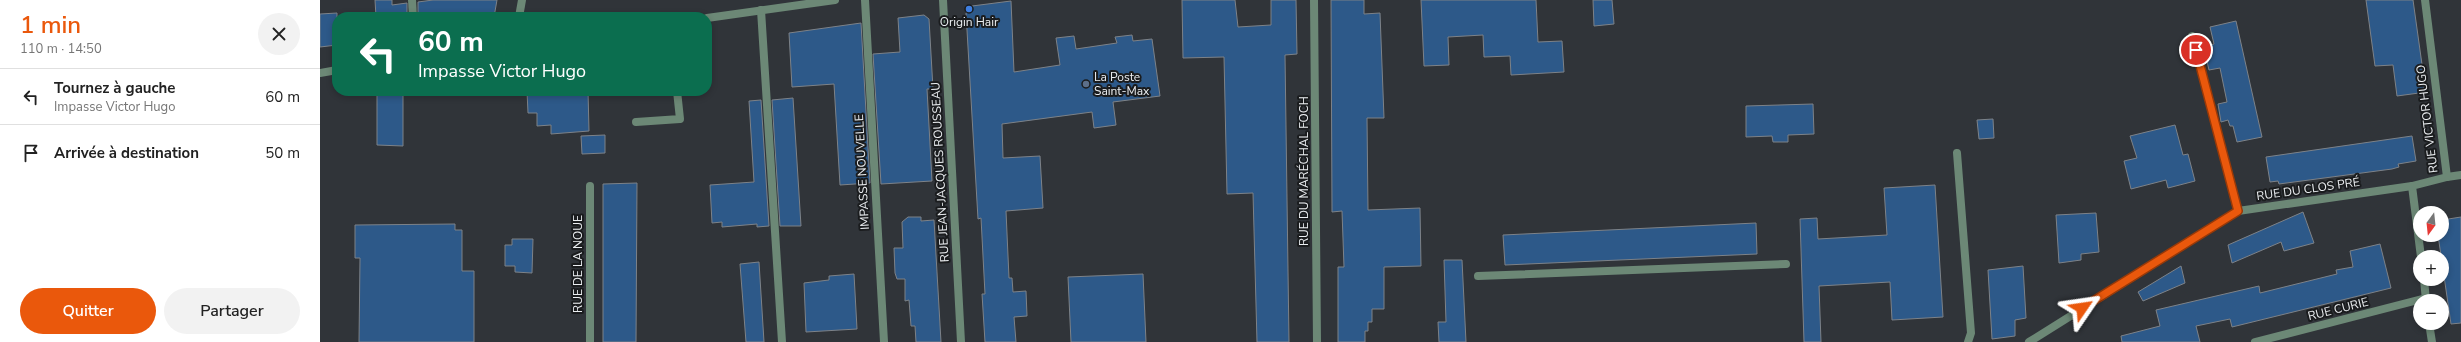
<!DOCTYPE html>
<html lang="fr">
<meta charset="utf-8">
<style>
:root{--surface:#fff;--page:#f2f2f2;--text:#222;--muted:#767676;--line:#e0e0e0;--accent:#ea580c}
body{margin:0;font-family:"Nunito Sans",sans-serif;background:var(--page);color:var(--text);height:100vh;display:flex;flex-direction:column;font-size:15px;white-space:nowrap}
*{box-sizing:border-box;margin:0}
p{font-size:13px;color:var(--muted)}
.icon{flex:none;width:22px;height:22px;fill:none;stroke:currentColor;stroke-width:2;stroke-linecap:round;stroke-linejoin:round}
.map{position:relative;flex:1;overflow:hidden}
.panel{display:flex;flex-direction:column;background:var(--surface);width:320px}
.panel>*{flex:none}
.hud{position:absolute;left:12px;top:12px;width:380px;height:84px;border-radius:16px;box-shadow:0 2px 6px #0003;background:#0b6e4f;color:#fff;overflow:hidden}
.needle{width:26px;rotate:195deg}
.buttons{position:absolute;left:2093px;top:206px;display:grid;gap:8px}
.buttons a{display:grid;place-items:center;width:36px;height:36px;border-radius:50%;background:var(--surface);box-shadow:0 2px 6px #0003;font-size:20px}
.pin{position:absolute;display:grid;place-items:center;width:34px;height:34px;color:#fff;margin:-17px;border:2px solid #fff;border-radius:50%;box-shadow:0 1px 4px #0007}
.me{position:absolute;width:44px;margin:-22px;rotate:58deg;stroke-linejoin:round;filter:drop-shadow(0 0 3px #0008)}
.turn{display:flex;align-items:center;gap:14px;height:84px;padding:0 20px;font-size:18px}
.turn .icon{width:52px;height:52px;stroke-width:2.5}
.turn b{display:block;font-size:28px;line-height:34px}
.round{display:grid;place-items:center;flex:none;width:42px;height:42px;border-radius:21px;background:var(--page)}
.headline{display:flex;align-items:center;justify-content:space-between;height:68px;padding:0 20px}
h1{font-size:24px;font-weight:600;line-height:30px;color:var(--accent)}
.primary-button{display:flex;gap:8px;margin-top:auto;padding:8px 20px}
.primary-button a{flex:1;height:46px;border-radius:24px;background:var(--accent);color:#fff;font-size:16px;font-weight:600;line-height:46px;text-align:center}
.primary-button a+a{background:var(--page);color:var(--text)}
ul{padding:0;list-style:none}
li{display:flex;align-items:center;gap:12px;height:56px;padding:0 20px;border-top:1px solid var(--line)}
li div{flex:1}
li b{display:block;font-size:15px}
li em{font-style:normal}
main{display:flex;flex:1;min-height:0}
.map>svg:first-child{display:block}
.building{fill:#2d5989;stroke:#7d8288}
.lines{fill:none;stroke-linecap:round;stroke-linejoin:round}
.service{stroke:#6c8876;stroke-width:8}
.minor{stroke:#6c8876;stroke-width:8}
.tertiary{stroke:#6c8876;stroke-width:8}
.route-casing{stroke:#983908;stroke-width:10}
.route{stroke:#ea580c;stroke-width:7}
.shop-dot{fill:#3f7fe0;stroke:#1a1c1e;stroke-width:1.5}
.service-dot{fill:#5c6f8a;stroke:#1a1c1e;stroke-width:1.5}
.labels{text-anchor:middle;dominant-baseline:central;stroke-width:4;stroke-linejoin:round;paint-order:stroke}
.poi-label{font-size:12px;fill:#eceff2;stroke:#1a1c1e}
.street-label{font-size:12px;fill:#eceff2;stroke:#1a1c1e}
</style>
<main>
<section class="panel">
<div class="headline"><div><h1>1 min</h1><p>110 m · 14:50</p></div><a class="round"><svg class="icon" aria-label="close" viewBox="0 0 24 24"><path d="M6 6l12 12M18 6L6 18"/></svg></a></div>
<ul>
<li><svg class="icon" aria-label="left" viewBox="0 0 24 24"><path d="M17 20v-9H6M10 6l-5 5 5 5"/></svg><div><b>Tournez à gauche</b><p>Impasse Victor Hugo</p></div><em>60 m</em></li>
<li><svg class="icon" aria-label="arrive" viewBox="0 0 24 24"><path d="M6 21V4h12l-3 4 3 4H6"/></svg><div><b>Arrivée à destination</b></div><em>50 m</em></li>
</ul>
<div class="primary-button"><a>Quitter</a><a>Partager</a></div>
</section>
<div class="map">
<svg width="2141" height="342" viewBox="0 0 2141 342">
<rect width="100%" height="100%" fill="#303439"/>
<g class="building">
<polygon points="55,0 72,0 72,5 87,3 87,17 56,17"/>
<polygon points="113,0 177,0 174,17 98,17 98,2"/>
<polygon points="862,0 915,0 918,27 951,25 951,0 976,0 977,54 965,55 969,342 937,342 933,193 907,194 904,57 863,58"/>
<polygon points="1011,0 1044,0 1044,14 1060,13 1064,118 1047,118 1048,210 1100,208 1101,266 1064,267 1064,309 1052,309 1052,322 1048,322 1048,331 1045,331 1045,342 1018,342 1018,267 1024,267 1022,211 1012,212"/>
<polygon points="1101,0 1216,0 1218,42 1242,41 1244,72 1191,75 1190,56 1164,57 1163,35 1128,37 1129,65 1104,66"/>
<polygon points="1273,0 1292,0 1294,24 1274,26"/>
<polygon points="2046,0 2093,0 2105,86 2099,93 2077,96 2073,65 2055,66"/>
<polygon points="691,1 694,72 740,65 736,38 754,36 756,49 797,43 795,37 812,35 813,41 832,39 840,96 793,102 796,125 774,128 772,112 682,124 683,158 720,156 723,208 686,211 689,278 692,278 693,292 706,291 707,316 694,317 696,342 665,342 662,294 665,294 661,218 658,219 646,13 652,6"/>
<polygon points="17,13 17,45 0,47 0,14"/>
<polygon points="604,15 609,19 613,89 607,89 612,181 561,184 553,54 580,52 578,18"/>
<polygon points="1916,21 1942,137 1917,142 1913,126 1910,126 1908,120 1901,122 1898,104 1907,102 1900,68 1889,70 1885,53 1892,51 1891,45 1894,44 1890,27"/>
<polygon points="541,23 550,183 520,185 514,84 472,87 469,33"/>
<polygon points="57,91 83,91 83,146 57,145"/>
<polygon points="207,91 268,91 269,131 231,134 231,125 217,126 217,113 208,113"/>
<polygon points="473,98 481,226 460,226 452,100"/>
<polygon points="441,100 449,226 437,227 437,224 402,227 402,222 392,223 390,185 434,182 429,101"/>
<polygon points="1493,104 1494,134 1468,135 1468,142 1453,142 1452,136 1426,137 1426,106"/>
<polygon points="1673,119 1674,138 1659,139 1657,120"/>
<polygon points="1855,125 1863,155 1868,154 1875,181 1848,188 1846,180 1811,189 1804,161 1817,158 1810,136"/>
<polygon points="285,135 285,153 262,154 261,136"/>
<polygon points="2092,136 2096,161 2078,164 2079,167 2072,169 1959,184 1958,181 1950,182 1946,157"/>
<polygon points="317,183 316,342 283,342 283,184"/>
<polygon points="1615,185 1623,317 1572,320 1570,282 1499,286 1501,342 1484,342 1480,219 1497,218 1498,239 1567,235 1564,188"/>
<polygon points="1983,212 1994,243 1964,251 1961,242 1912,263 1908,245"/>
<polygon points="1776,213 1779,252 1761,254 1761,260 1739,263 1736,215"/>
<polygon points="588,217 601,217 601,221 614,220 621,342 596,342 595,326 591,326 589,300 585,301 585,279 577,279 575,273 574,248 583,248 582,222"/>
<polygon points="2141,217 2141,323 2131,324 2118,235 2122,235 2122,220"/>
<polygon points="1436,223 1437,254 1185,265 1183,235"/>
<polygon points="135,224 135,230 142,230 142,271 154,271 154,342 39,342 40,258 35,258 35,225"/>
<polygon points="192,239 213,239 212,273 195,272 195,266 185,266 185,245 192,245"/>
<polygon points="2060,244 2071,288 1912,327 1910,319 1876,326 1880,342 1802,342 1801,336 1840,326 1836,310 1939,286 1940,293 2017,274 2016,270 2033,267 2030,251"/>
<polygon points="1124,260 1142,260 1146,342 1119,342 1118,322 1126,322"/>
<polygon points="439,262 444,342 426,342 420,264"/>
<polygon points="1703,266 1706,318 1695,320 1695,336 1672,339 1668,270"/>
<polygon points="1861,266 1865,283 1823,301 1818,292"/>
<polygon points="534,274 537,329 486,332 484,283 509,280 509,276"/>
<polygon points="823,274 826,342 751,342 748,277"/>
</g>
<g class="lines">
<g class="service">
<polyline points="441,10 462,342"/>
<polyline points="1872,36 1918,211"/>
<polyline points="316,122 360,119 357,91"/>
<polyline points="1637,153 1651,333 1648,342"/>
<polyline points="2127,177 2141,175"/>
<polyline points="1158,276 1466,264"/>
</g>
<g class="minor">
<polyline points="92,0 93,17"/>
<polyline points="545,0 564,342"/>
<polyline points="623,0 641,342"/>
<polyline points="994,0 997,342"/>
<polyline points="199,17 202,0"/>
<polyline points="2101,257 2092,186 2127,177 2105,0"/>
<polyline points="2104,279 2106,301"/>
<polyline points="2109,323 2112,342"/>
<polyline points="270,342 270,186"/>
<polyline points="1709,342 1918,211 2092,186"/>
<polyline points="1935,342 2106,298"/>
</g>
<g class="tertiary">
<polyline points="387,18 515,0"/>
<polyline points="0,73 17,70"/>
</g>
</g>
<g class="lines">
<g class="route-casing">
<polyline id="route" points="1762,308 1918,211 1876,50"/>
</g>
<use href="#route" class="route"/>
</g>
<circle class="shop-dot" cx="649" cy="9" r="4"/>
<circle class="service-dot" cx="766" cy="84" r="4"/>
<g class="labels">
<g class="poi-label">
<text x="649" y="22">Origin Hair</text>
<text x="774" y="77" text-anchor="start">La Poste<tspan x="774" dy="14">Saint-Max</tspan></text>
</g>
<g class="street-label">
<text transform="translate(2107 119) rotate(-97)">RUE VICTOR HUGO</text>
<text transform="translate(984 171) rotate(-90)">RUE DU MARÉCHAL FOCH</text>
<text transform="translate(542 172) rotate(-93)">IMPASSE NOUVELLE</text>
<text transform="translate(620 172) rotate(-93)">RUE JEAN-JACQUES ROUSSEAU</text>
<text transform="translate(1988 189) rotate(-8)">RUE DU CLOS PRÉ</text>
<text transform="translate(258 264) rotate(-90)">RUE DE LA NOUE</text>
<text transform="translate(2018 309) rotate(-14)">RUE CURIE</text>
</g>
</g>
</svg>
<div class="buttons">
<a><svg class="needle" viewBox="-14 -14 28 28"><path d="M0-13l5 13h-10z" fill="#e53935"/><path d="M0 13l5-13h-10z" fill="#767676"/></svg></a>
<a>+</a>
<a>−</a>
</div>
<div class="pin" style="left:1876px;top:50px;background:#d93025"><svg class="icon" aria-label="arrive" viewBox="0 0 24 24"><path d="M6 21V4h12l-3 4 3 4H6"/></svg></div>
<svg class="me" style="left:1762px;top:308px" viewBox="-20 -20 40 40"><path d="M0-17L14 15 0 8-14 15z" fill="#ea580c" stroke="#fff" stroke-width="4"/></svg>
<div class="hud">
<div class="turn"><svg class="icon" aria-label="left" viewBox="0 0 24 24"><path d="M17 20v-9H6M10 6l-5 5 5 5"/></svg><div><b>60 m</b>Impasse Victor Hugo</div></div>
</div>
</div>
</main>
